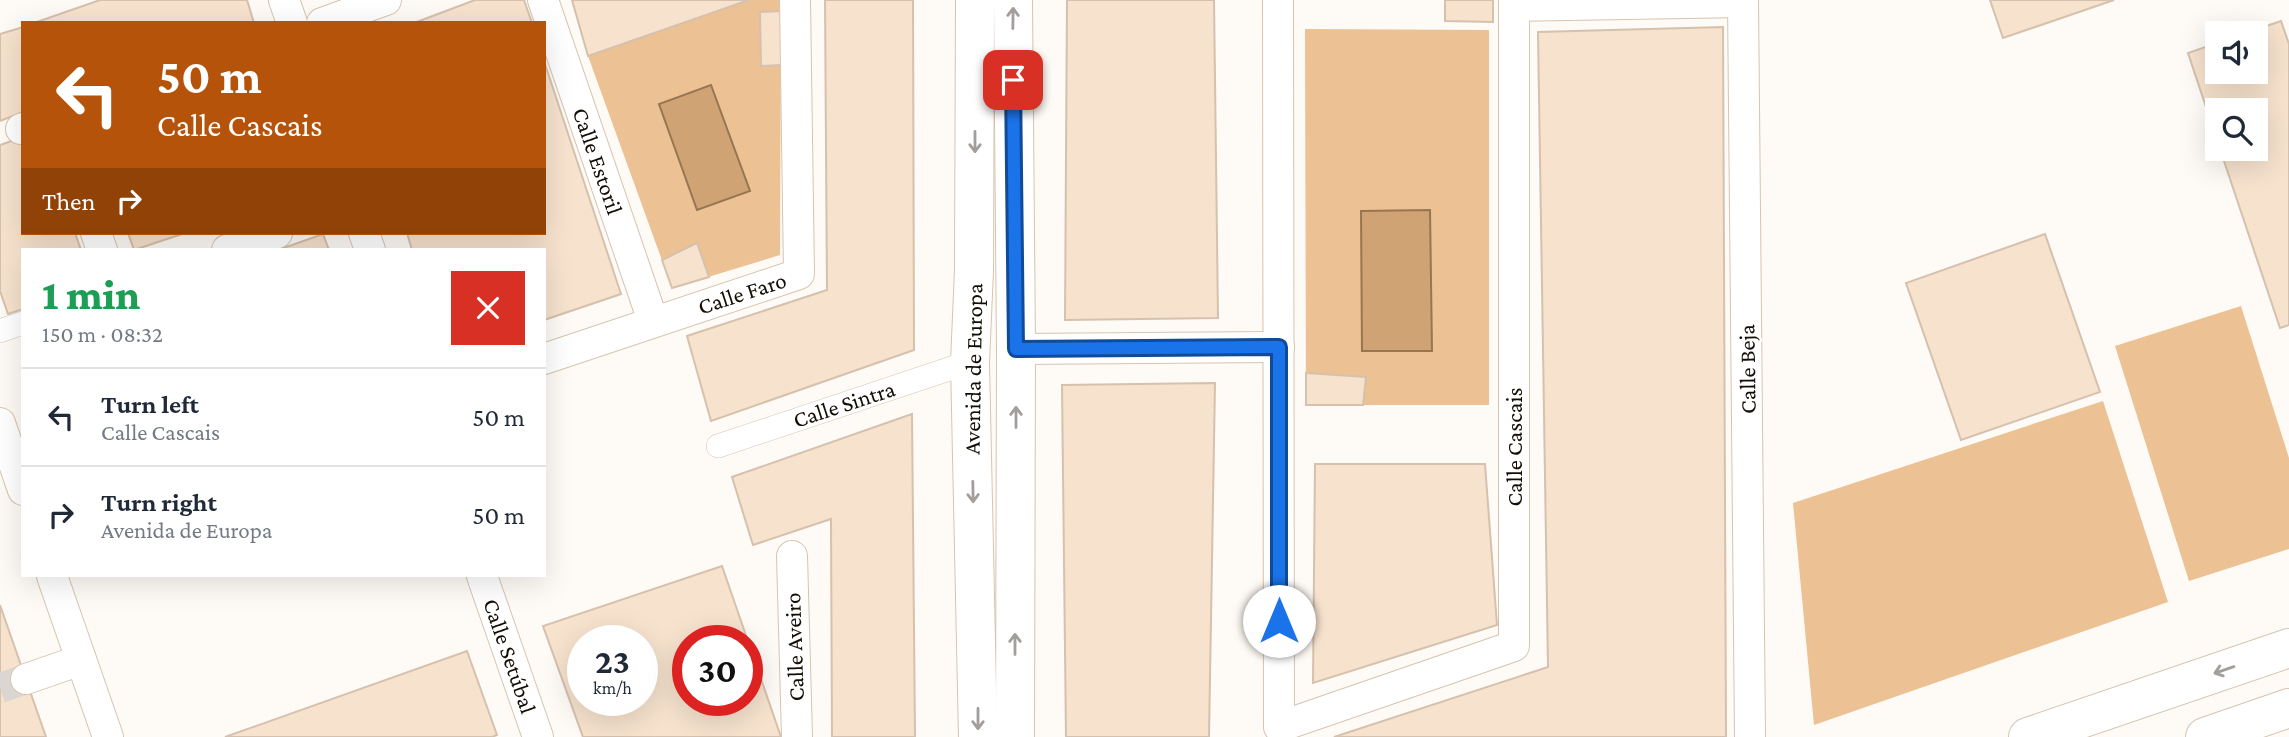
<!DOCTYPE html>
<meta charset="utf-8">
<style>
:root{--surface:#fff;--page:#f6f6f7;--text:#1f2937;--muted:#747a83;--line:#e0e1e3}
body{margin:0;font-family:"Crimson Pro",serif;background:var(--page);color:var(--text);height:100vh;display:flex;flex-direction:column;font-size:26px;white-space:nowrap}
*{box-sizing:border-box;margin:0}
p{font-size:23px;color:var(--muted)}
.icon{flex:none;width:38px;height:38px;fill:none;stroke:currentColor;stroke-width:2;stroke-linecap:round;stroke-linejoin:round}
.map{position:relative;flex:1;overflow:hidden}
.sheet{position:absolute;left:21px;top:248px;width:525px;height:329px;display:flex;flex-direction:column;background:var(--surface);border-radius:0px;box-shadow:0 7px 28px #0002}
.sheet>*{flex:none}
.banner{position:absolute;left:21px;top:21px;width:525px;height:214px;border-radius:0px;box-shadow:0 7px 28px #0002;background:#b45309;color:#fff;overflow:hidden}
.tools{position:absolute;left:2205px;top:21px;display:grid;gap:14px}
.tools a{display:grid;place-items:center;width:63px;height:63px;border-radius:0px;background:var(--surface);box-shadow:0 7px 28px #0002;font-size:35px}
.speed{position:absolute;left:567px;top:625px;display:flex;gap:14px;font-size:35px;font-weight:700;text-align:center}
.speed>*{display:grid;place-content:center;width:91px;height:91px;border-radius:50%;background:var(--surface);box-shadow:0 7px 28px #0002;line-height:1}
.speed small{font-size:18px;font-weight:400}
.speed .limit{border:10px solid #d22;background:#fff;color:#111}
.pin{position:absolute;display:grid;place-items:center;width:60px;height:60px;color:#fff;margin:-30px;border-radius:14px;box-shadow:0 4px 10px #0006}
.me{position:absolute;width:77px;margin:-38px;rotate:0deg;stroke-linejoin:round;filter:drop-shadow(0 0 5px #0008)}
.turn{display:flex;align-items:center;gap:24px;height:147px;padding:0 21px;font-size:32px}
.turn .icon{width:91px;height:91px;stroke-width:2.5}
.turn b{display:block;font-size:49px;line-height:60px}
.then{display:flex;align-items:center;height:66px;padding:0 21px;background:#0003;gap:14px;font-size:26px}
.round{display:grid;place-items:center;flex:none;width:74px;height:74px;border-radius:0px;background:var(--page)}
.head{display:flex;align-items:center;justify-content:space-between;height:119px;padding:0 21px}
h1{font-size:42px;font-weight:800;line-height:52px;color:#1e9e55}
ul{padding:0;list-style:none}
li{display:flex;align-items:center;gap:21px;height:98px;padding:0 21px;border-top:2px solid var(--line)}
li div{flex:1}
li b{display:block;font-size:26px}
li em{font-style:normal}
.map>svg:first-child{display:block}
.green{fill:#ecc193}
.water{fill:#cfa373;stroke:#977652;stroke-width:2}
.building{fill:#f6e2cd;stroke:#d5c1ad;stroke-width:2;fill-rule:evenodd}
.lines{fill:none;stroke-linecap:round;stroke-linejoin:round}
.minor-tunnel{stroke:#dbd6d1;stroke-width:30;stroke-dasharray:30 15;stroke-linecap:butt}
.pedestrian-casing{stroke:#d7c4b0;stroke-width:24}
.minor-casing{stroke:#d7c4b0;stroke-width:32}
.secondary-casing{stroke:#d7c4b0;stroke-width:40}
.pedestrian{stroke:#fff;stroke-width:23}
.minor{stroke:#fff;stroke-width:30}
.secondary{stroke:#fff;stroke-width:38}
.oneway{stroke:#a19e9b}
.route-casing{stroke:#114b97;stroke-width:18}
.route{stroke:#1a73e8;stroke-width:12}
.labels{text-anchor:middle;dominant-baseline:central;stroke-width:5;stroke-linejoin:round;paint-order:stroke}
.street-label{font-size:23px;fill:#130d06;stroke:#fff}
</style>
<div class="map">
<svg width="2289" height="737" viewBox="0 0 2289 737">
<rect width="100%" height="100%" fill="#fefaf5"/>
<g class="green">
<polygon points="749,0 781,0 780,255 672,288 588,56"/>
<polygon points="1305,29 1489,30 1489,405 1306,405"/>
<polygon points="2241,306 2289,458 2289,549 2189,581 2115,346"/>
<polygon points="2103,401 2168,602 1814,725 1793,503"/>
</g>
<g class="water">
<polygon points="711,85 750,191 697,210 659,104"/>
<polygon points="1430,210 1432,351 1362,351 1361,211"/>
</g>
<g class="building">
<polygon points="100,0 247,0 254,23 34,23"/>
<polygon points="475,0 524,0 532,23 414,23"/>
<polygon points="572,0 749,0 588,56"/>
<polygon points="825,0 913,0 914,350 711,421 687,336 827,290"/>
<polygon points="1067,0 1214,0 1218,318 1065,320"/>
<polygon points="1445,0 1493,0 1493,22 1445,21"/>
<polygon points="1990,0 2114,0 2003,38"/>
<polygon points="781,11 781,65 761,66 760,12"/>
<polygon points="2281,21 2289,44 2289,325 2280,328 2220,149 2256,149 2256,110 2217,110 2217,140 2188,53 2217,43 2217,72 2256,72 2256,33 2246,33"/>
<polygon points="23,27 23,112 0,121 0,34"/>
<polygon points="1723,27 1726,737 1334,737 1548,667 1538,32"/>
<polygon points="544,61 621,294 544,320 544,250 412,250 407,233 544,233"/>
<polygon points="23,137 23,233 75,233 81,250 23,250 23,309 8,314 0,291 0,145"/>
<polygon points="128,233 185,233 134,250"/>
<polygon points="323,234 329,250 278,250"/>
<polygon points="2045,234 2100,392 1961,440 1906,283"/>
<polygon points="697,243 709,277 672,288 662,260"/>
<polygon points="1306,373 1366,377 1363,405 1306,405"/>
<polygon points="1215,383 1209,737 1066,737 1062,385"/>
<polygon points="912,414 915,737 832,737 831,519 753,545 732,477"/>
<polygon points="1315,464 1485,464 1497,625 1313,683"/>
<path d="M722 566 781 737H583L543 626ZM583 640H642V700H583ZM688 640H747V700H688Z"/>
<polygon points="0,605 46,737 0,737"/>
<polygon points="467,651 497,735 492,737 225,737"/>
</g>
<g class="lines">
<polyline class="minor-tunnel" points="0,688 26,679"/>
<g class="pedestrian-casing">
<g id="pedestrian">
<polyline points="0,331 23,323"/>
<polyline points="718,446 970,362"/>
</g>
</g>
<g class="minor-casing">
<g id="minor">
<polyline points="284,0 292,23"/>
<polyline points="543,0 653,321"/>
<polyline points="1278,0 1279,727 1514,646 1514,0"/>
<polyline points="1743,0 1750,737"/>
<polyline points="1514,6 1743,2"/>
<polyline points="322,23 386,0"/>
<polyline points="21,129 23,128"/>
<polyline points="96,233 102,250"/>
<polyline points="364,233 370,250"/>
<polyline points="227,250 277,233"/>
<polyline points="1016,349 1279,347"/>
<polyline points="544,359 799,274 795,0"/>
<polyline points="0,423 23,490"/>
<polyline points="792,556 797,737"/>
<polyline points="52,576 108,737"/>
<polyline points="482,576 538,737"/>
<polyline points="26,679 81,660"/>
</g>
</g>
<g class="secondary-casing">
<g id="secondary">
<polyline points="975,0 974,270 970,362 978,737"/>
<polyline points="1013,0 1016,349 1015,737"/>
<polyline points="2028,737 2289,648"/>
<polyline points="2205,737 2289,708"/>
</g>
</g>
<use href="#pedestrian" class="pedestrian"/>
<use href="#minor" class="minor"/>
<use href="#secondary" class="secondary"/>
</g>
<defs><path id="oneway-shaft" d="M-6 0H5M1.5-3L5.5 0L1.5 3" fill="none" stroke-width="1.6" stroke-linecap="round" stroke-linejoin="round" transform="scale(1.75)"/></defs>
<g class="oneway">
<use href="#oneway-shaft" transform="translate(1013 18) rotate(-89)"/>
<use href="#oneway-shaft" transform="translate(975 142) rotate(90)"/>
<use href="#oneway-shaft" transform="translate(1016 417) rotate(-90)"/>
<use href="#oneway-shaft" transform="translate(973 492) rotate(89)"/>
<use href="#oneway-shaft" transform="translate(1015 644) rotate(-90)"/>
<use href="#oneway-shaft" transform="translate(2224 670) rotate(161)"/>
<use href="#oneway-shaft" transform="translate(978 719) rotate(90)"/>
</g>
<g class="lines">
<g class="route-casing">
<polyline id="route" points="1013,80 1016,349 1279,347 1279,621"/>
</g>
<use href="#route" class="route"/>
</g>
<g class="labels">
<g class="street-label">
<text transform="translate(598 161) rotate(71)">Calle Estoril</text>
<text transform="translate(742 293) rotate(-18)">Calle Faro</text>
<text transform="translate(973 369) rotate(-89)">Avenida de Europa</text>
<text transform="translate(1747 369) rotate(-91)">Calle Beja</text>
<text transform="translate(844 404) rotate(-18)">Calle Sintra</text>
<text transform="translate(1514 447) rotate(-90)">Calle Cascais</text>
<text transform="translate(794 647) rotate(-92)">Calle Aveiro</text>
<text transform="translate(510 656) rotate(71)">Calle Setúbal</text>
</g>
</g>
</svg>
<div class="tools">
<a><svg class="icon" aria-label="sound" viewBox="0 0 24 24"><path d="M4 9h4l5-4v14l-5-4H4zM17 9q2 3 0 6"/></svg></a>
<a><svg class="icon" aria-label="search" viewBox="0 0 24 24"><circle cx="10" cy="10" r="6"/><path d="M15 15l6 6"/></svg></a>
</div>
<div class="speed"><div>23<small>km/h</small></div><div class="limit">30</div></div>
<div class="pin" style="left:1013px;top:80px;background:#d93025"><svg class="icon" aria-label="arrive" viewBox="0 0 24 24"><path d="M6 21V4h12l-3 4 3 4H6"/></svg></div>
<svg class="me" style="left:1279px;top:621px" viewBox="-20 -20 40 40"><circle r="19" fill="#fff"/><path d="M0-13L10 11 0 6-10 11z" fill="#1a73e8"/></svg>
<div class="banner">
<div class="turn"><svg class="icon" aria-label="left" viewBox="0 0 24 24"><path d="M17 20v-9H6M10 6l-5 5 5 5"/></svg><div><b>50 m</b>Calle Cascais</div></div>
<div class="then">Then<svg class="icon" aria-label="right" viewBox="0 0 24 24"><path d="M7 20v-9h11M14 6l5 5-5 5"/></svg></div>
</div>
<section class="sheet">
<div class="head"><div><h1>1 min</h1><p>150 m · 08:32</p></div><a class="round" style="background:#d93025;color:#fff"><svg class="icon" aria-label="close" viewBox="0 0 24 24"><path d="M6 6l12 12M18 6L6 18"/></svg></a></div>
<ul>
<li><svg class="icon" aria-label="left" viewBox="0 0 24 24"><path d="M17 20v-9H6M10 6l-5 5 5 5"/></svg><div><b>Turn left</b><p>Calle Cascais</p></div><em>50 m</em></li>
<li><svg class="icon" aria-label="right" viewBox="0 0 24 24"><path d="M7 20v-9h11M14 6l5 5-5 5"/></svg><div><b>Turn right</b><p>Avenida de Europa</p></div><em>50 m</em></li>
</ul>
</section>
</div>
